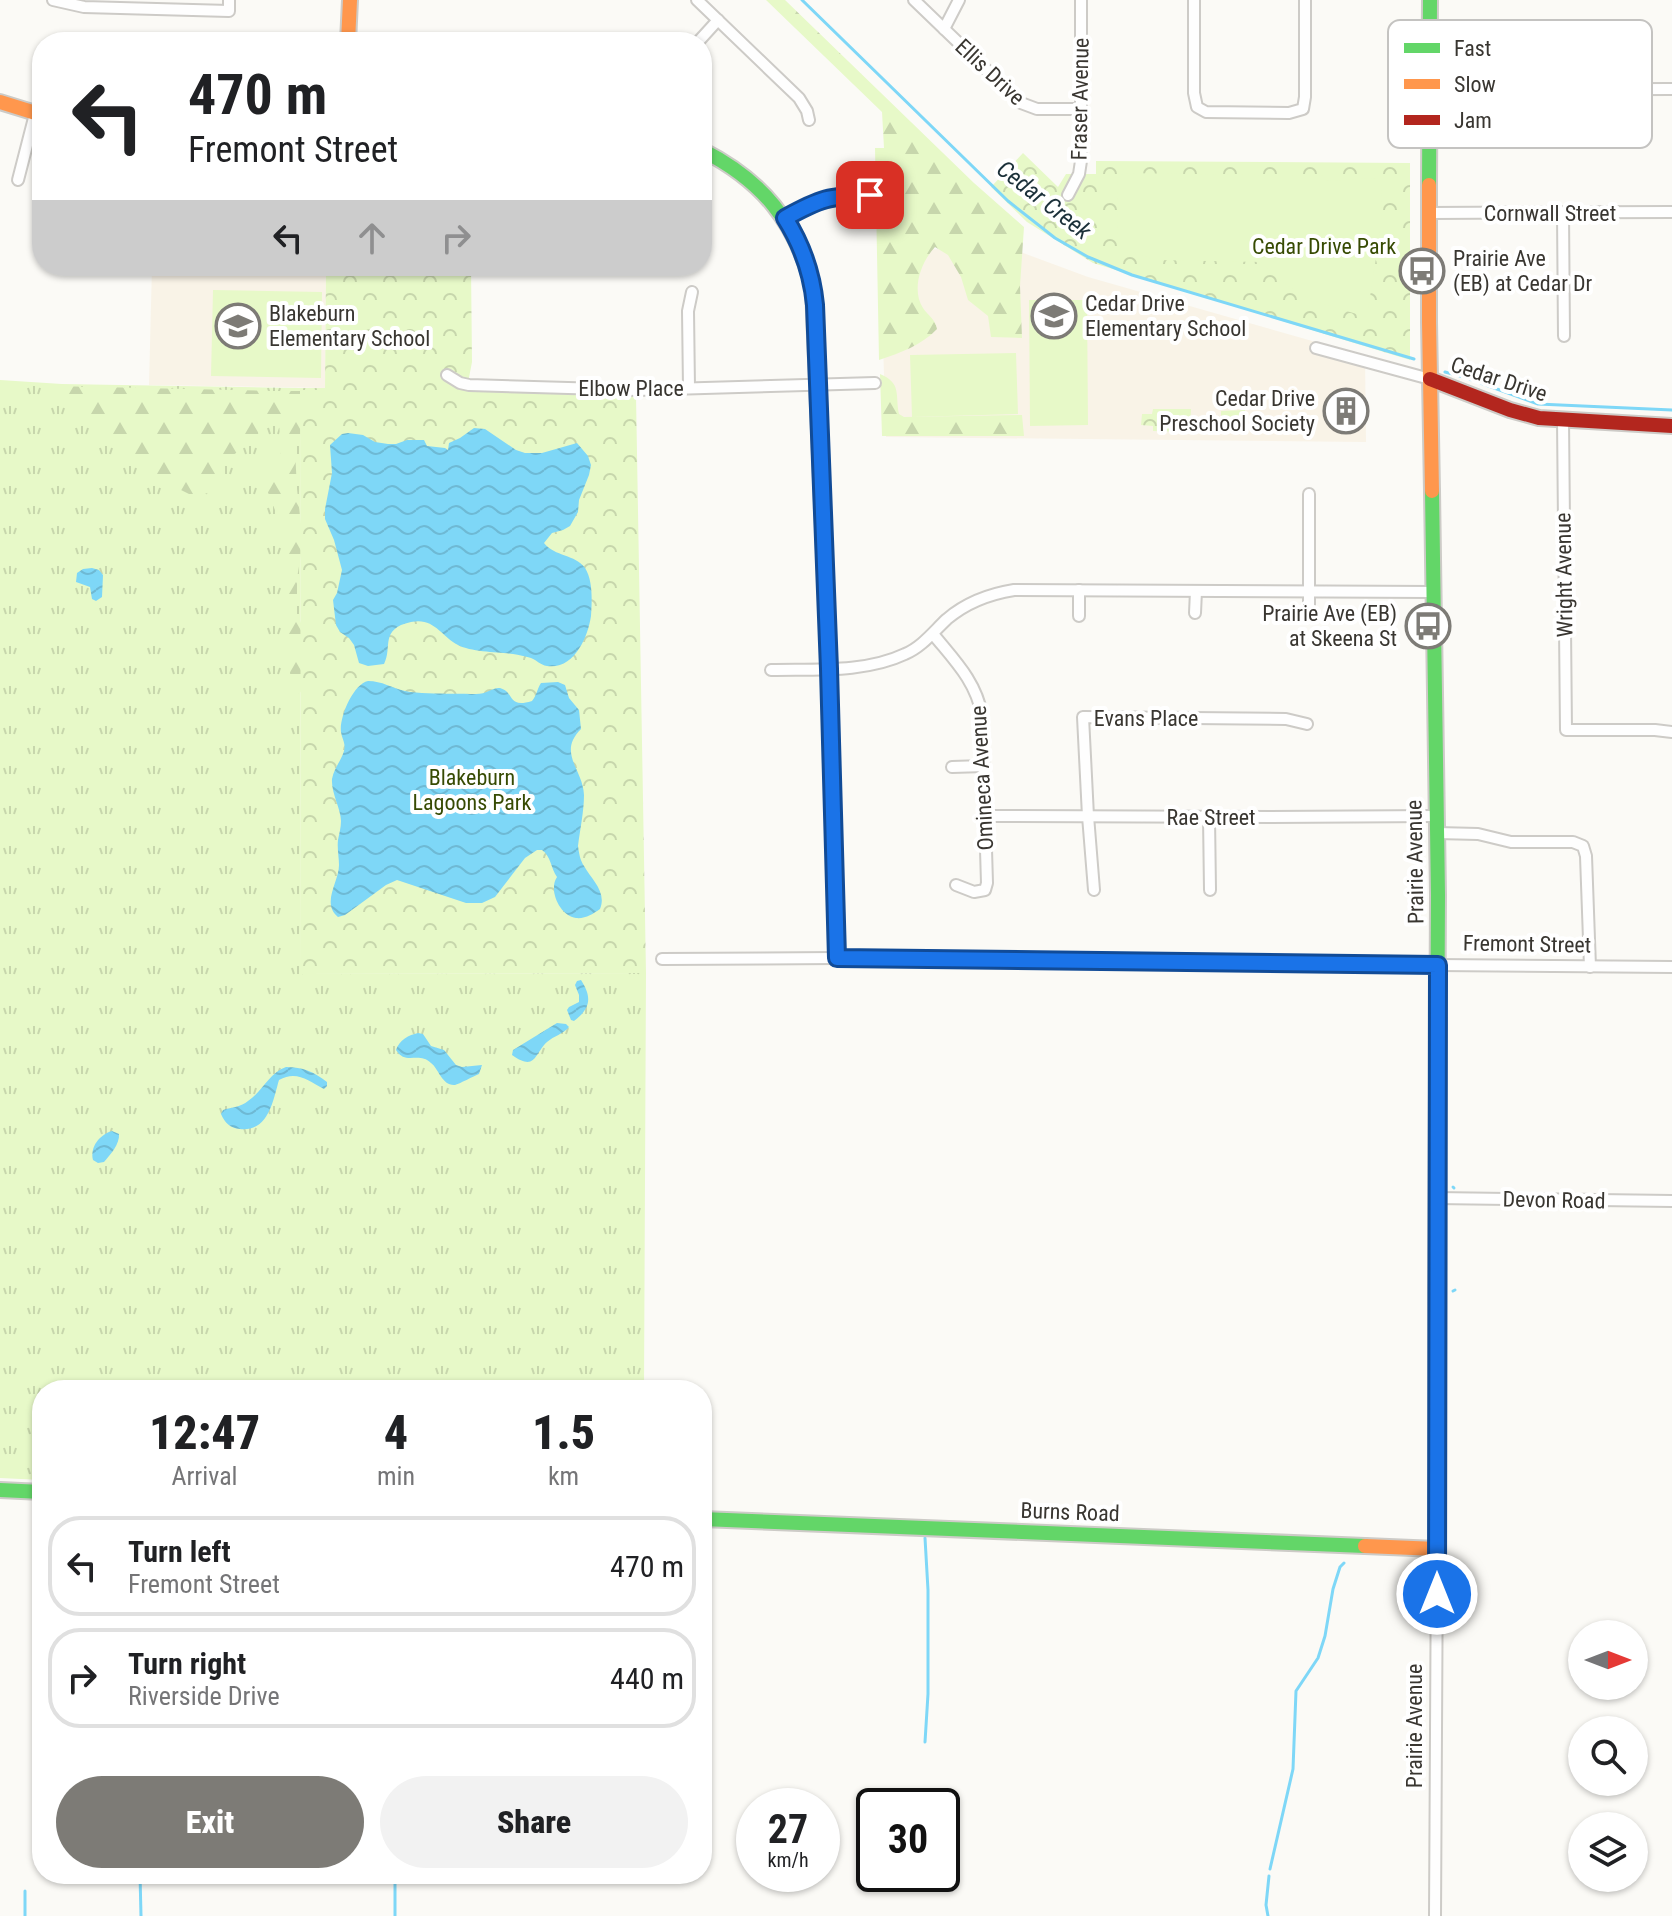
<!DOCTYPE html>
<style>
:root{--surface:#fff;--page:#f2f2f2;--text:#202124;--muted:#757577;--line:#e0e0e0;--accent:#7d7b76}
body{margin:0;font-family:"Roboto Condensed",sans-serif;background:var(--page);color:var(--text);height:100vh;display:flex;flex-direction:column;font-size:30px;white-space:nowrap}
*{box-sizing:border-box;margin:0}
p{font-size:26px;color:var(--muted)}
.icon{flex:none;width:44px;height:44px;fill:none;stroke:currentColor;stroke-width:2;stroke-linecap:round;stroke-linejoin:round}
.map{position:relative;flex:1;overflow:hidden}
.details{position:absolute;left:32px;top:1380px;width:680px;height:504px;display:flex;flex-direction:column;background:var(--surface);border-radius:32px;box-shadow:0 2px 6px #0004}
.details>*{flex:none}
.guide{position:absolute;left:32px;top:32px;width:680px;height:244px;border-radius:32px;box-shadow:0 2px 6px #0004;background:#fff;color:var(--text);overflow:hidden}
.needle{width:52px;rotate:90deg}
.buttons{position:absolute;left:1568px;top:1620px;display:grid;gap:16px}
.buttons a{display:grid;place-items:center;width:80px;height:80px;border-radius:50%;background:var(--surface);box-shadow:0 2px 6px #0004;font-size:40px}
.speed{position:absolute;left:736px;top:1788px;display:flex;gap:16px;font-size:40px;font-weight:700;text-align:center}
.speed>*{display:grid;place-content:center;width:104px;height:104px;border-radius:50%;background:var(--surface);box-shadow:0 2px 6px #0004;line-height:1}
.speed small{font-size:20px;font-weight:400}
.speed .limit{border:4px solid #111;border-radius:12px;background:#fff;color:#111}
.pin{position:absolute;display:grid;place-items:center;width:68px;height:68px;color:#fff;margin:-34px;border-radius:16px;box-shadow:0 4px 12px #0006}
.me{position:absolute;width:88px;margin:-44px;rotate:0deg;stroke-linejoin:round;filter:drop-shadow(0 0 6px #0008)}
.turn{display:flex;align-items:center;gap:28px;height:168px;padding:0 24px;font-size:36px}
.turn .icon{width:104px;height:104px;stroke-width:2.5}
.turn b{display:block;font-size:56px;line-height:68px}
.lanes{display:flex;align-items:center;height:76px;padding:0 24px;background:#0003;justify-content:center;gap:40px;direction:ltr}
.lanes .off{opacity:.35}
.eta{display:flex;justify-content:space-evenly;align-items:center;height:136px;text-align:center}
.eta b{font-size:48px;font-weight:800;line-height:56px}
.primary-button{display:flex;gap:16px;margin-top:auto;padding:16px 24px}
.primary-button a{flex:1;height:92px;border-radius:48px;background:var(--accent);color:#fff;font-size:32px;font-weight:800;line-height:92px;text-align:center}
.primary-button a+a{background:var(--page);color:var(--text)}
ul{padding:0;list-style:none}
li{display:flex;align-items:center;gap:24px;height:100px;margin:0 16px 12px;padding:0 8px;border:4px solid var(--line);border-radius:32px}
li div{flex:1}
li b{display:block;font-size:30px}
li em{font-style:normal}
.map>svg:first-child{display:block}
.built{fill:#f9f3e7}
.grass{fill:url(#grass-tufts)}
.forest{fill:url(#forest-firs)}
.park{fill:url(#park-crowns)}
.pitch{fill:#e7f9c8}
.water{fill:url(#water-waves)}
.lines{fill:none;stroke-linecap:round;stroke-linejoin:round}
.stream{stroke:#7ed7f7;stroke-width:3}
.street-casing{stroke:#cdcbc7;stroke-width:14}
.fast-casing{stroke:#cdcbc7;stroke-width:18}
.slow-casing{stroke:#cdcbc7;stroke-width:18}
.jam-casing{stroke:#cdcbc7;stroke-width:18}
.street{stroke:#fefefe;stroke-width:10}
.fast{stroke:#63d668;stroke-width:14}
.slow{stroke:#ff974d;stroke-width:14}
.jam{stroke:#b3261e;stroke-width:14}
.route-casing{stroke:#114b97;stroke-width:20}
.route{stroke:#1a73e8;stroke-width:14}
.labels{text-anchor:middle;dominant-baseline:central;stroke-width:8;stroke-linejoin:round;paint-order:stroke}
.street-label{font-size:22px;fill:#393631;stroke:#fff}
.park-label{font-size:22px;fill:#374b03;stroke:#fff}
.poi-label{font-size:22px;fill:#393631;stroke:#fff;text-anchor:start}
.water-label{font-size:24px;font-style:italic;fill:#1b3039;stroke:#fff}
.key{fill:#fff;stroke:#c4c3c1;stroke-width:2}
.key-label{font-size:22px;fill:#393631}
</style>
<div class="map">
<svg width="1672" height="1916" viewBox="0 0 1672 1916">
<defs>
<pattern id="grass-tufts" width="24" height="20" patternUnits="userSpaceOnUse" patternTransform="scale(2)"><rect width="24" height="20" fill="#e7f9c8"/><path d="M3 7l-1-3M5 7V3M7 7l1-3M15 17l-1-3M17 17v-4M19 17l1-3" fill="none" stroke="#c7d6ac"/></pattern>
<pattern id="forest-firs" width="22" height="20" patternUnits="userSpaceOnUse" patternTransform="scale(2)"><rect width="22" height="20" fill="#e7f9c8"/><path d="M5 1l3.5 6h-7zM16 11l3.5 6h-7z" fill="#c7d6ac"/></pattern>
<pattern id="park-crowns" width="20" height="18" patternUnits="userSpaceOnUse" patternTransform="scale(2)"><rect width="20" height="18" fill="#e7f9c8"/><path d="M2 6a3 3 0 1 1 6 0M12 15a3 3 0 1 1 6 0" fill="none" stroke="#c7d6ac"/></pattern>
<pattern id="water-waves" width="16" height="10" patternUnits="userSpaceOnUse" patternTransform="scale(2)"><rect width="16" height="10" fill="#7ed7f7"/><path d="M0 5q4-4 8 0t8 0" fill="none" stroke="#6eb9d4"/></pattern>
</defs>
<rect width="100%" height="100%" fill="#fbfaf6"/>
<g class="built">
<polygon points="1007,247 1088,277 1365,356 1366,442 886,437 880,251"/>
<polygon points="152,266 326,266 325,388 149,385"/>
</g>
<polygon class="grass" points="0,380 62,384 300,388 301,974 646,973 644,1390 42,1390 42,1480 0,1478"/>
<g class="forest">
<path d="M766 0H785L974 183 1024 227 1020 286 1022 338 991 337 988 316 968 300 961 277 948 255 935 247C921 262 911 289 923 308 928 316 935 318 937 329 922 345 900 353 879 360L875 148H884L882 112Z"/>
<path d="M880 374C902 383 895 395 899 414L904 417 1022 415 1024 436H882Z"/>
<polygon points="51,386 273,391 380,391 303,428 295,450 297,489 303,543 297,578 297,614 308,639 317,673 291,703 286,538 256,462 281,457 279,421 259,420 258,437 225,461 223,488 195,497 173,486 100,438 96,427 44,393"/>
</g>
<g class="park">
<polygon points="1023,153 1058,187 1066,174 1096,174 1096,161 1410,163 1410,360 1093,263 1027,222 991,187"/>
<polygon points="326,266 471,266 472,362 467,388 480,391 636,395 646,973 301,974 300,388 325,388"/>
<polygon points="1153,409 1191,409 1190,432 1153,431 1153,426 1141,425 1142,414 1152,414"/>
<polygon points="1245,410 1245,430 1221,430 1221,411"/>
</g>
<g class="pitch">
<path d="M1124 173 1325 176V181L1377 178 1382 184 1381 225 1367 317C1323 304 1294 298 1261 262L1155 260 1118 247 1117 179Z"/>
<polygon points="213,290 322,292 321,378 211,376"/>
<polygon points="1029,300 1087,300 1088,425 1030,426"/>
<polygon points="1016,353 1018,414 912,417 910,355"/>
</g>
<g class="water">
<path d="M474 428 485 429 516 450 525 453H542L577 443 588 456 591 465 589 475 579 500 578 512 570 526 563 530 552 533 544 543C555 557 575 554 585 568 593 580 592 601 591 616 588 637 574 670 547 666 540 665 537 660 531 658 525 656 519 655 513 654 498 652 471 652 458 645 441 636 434 617 411 622 379 629 393 647 384 664L368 666 359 663 354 645 349 638 340 632 336 625 333 600 337 593 342 570 334 540 325 519V509L332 473 330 445 342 434 348 433 363 435 375 442 388 444H396L407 440H424L427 446 445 448 448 450 449 443 460 438Z"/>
<polygon points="92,568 99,570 103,575 102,597 96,601 92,599 90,587 76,582 77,573 83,569"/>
<path d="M368 681C382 681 392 688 405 691 426 695 454 693 476 694 487 694 493 687 500 688 515 692 507 709 532 701 537 695 537 689 541 683L558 682 565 685 569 698 579 710 581 729C557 753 583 769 584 795 584 811 580 830 578 846 579 853 580 860 584 866 592 880 607 892 600 909 593 914 585 919 576 918 560 916 548 890 557 877 551 869 551 856 542 850H537L525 858 495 897 482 903H466L397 880 386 885 345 915 338 917C321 903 339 882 339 865 339 857 337 848 338 840 339 834 341 828 341 821 341 809 331 793 332 779 334 768 341 761 344 751 346 743 342 739 341 732 339 718 353 684 368 681Z"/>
<path d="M581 980C592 997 591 1008 574 1021L571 1020 567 1010 569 1007 579 1002V995L575 985 577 981Z"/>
<path d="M557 1023 566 1024 569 1027C563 1034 554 1036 547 1042 534 1054 536 1072 512 1055L513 1050Z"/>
<path d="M418 1033 423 1034 431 1046 444 1050 456 1065 462 1067 482 1065 479 1074C474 1076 459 1084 455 1085 442 1086 439 1069 431 1063 418 1051 406 1066 396 1050 399 1040 409 1035 418 1033Z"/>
<path d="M286 1067C303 1067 314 1072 327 1082V1086L324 1089C308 1081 297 1070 279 1080 273 1100 269 1132 240 1129 230 1128 225 1123 221 1114L223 1110C232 1107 241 1107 248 1101 263 1091 269 1073 286 1067Z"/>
<path d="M112 1131 119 1134C120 1144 110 1155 104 1162L98 1163 93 1160C90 1147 99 1135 112 1131Z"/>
</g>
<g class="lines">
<g class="stream">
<polyline points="802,0 1008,201 1055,238 1088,257 1132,275 1414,359"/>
<polyline points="1445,372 1464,377 1538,404 1672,410"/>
<polyline points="1444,1111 1445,1183"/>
<polyline points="1453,1187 1454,1188"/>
<polyline points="1443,1233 1445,1209"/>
<polyline points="1453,1291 1455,1290"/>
<polyline points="925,1742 928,1694 928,1590 925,1538"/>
<polyline points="1270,1869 1293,1769 1296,1691 1318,1658 1325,1636 1333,1589 1340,1567 1344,1563"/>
<polyline points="140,1874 141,1916"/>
<polyline points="395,1874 395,1916"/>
<polyline points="25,1891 25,1916"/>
<polyline points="1268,1916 1266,1905 1269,1876"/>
</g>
<g class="street-casing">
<g id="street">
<polyline points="53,0 84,7 229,11 229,0"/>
<polyline points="697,0 799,98 807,111 809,120"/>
<polyline points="914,0 1021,103 1037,109 1081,109"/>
<polyline points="1194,0 1194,93 1197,107 1206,112 1289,113 1303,109 1305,97 1305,0"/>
<polyline points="944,29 959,0"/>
<polyline points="698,42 718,20"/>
<polyline points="1430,90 1672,89"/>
<polyline points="18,180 35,114"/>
<polyline points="1068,195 1079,174 1081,161 1081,0"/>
<polyline points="1429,213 1672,212"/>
<polyline points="1563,213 1564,336"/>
<path d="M785 218C821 197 829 196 870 195"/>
<polyline points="1316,348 1430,379"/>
<polyline points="447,375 460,383 469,385 637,390 875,383"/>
<polyline points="689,388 688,311 692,292"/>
<polyline points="1563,420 1566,730 1655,730 1672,732"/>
<polyline points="1309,494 1309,616"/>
<polyline points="1195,613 1196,591"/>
<polyline points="1079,616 1079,590"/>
<path d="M933 634C954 660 976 681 982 715L987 883 985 890 974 892 956 885"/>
<path d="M771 670C815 669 865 673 905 654 922 647 934 631 947 619 967 602 989 594 1014 590L1433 592"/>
<polyline points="952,767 984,766"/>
<polyline points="986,816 1270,817 1437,816"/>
<polyline points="1209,817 1210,890"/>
<polyline points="1437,833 1478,834 1511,842 1573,842 1583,846 1586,856 1590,967"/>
<polyline points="1094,890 1088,816 1083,717 1286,719 1307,724"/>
<polyline points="662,959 837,958"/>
<polyline points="1438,965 1672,967"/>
<polyline points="1436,1198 1672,1201"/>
<polyline points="1435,1916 1437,1549"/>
</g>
</g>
<g class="fast-casing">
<g id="fast">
<path d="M702 150C763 181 796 222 813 288L829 669 837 958H850"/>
<polyline points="1429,185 1430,0"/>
<polyline points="1432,491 1438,895 1436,1290"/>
<polyline points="1302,963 1438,965"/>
<polyline points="0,1490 42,1492"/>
<polyline points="702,1519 1365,1546"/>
</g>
</g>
<g class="slow-casing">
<g id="slow">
<polyline points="348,42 350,0"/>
<polyline points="0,102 42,115"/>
<polyline points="1429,185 1429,322 1432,491"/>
<polyline points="850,958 1302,963"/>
<polyline points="1365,1546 1437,1549 1436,1290"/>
</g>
</g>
<g class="jam-casing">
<polyline id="jam" points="1430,379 1510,410 1539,418 1672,426"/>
</g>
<use href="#street" class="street"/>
<use href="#fast" class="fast"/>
<use href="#slow" class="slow"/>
<use href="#jam" class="jam"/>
</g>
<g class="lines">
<g class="route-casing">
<path id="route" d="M870 195C829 196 821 198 785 218 802 245 812 273 815 305L829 669 837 958 1438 965 1437 1594"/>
</g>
<use href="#route" class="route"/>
</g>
<defs>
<g id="bus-ring" transform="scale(2.3)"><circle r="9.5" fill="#fff" stroke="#7d7b76" stroke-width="1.5"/><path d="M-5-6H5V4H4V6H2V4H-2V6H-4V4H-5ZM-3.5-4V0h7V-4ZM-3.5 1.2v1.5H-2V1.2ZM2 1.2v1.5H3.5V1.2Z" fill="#7d7b76"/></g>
<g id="school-ring" transform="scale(2.3)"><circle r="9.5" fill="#fff" stroke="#7d7b76" stroke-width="1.5"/><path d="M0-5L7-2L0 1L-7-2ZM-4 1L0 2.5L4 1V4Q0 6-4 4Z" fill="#7d7b76"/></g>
<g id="building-ring" transform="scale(2.3)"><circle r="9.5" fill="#fff" stroke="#7d7b76" stroke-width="1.5"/><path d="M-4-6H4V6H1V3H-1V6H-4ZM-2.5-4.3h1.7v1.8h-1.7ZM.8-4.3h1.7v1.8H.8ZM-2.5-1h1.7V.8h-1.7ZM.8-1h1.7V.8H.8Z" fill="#7d7b76"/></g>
</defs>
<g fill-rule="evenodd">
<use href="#bus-ring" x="1422" y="271"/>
<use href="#school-ring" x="1054" y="316"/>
<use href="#school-ring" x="238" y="326"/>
<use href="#building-ring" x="1346" y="411"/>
<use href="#bus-ring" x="1428" y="626"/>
</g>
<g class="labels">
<g class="street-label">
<text transform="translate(990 72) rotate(43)">Ellis Drive</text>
<text transform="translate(1080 99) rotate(-89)">Fraser Avenue</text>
<text x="1550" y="213">Cornwall Street</text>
<text transform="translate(1499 379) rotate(18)">Cedar Drive</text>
<text x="631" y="388">Elbow Place</text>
<text transform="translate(1564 575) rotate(-91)">Wright Avenue</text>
<text x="1146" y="718">Evans Place</text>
<text transform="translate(982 778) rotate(-93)">Omineca Avenue</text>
<text x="1211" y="817">Rae Street</text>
<text transform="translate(1415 862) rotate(-91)">Prairie Avenue</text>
<text transform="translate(1527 944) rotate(1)">Fremont Street</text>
<text transform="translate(1554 1200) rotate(1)">Devon Road</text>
<text transform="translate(1070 1512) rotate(2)">Burns Road</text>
<text transform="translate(1414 1726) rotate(-90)">Prairie Avenue</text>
</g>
<g class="park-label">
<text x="1324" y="246">Cedar Drive Park</text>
<text x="472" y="777">Blakeburn<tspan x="472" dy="25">Lagoons Park</tspan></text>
</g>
<g class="poi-label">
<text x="1453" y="258">Prairie Ave<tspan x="1453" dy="25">(EB) at Cedar Dr</tspan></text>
<text x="1085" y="303">Cedar Drive<tspan x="1085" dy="25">Elementary School</tspan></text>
<text x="269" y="313">Blakeburn<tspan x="269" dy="25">Elementary School</tspan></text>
<text x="1315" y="398" text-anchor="end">Cedar Drive<tspan x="1315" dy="25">Preschool Society</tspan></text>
<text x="1397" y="613" text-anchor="end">Prairie Ave (EB)<tspan x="1397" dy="25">at Skeena St</tspan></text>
</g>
<g class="water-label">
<text transform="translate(1044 200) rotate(38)">Cedar Creek</text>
</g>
</g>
<rect x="1388" y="20" width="264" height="128" rx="12" class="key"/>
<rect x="1404" y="43" width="36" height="10" fill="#63d668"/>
<rect x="1404" y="79" width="36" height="10" fill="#ff974d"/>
<rect x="1404" y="115" width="36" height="10" fill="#b3261e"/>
<g class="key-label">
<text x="1454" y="56">Fast</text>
<text x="1454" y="92">Slow</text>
<text x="1454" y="128">Jam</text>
</g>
</svg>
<div class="buttons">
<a><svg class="needle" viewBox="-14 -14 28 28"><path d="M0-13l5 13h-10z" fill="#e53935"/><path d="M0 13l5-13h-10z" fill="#757577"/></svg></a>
<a><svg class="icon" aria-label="search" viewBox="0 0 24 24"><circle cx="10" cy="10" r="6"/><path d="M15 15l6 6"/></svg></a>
<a><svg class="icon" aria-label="layers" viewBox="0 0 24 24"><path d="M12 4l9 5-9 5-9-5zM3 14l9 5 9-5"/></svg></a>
</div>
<div class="speed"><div>27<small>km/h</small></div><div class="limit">30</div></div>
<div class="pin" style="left:870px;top:195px;background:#d93025"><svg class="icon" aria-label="arrive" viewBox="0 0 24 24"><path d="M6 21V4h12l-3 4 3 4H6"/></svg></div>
<svg class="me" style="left:1437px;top:1594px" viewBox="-20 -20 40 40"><circle r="17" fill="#1a73e8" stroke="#fff" stroke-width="3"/><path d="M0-11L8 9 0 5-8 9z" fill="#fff"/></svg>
<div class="guide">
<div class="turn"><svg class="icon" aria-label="left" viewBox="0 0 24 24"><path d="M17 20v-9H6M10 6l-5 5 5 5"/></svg><div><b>470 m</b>Fremont Street</div></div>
<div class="lanes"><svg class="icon" aria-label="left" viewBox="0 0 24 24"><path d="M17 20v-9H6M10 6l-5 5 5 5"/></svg><svg class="icon off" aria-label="ahead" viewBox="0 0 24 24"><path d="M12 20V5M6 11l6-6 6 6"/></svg><svg class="icon off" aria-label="right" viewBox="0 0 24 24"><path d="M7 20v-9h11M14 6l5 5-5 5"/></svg></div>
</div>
<section class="details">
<div class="eta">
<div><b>12:47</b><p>Arrival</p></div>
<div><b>4</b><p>min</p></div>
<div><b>1.5</b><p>km</p></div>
</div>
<ul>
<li><svg class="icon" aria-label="left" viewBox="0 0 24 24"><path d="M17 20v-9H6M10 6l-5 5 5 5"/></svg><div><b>Turn left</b><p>Fremont Street</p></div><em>470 m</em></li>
<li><svg class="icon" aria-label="right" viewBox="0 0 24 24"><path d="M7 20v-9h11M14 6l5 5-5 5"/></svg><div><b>Turn right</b><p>Riverside Drive</p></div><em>440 m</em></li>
</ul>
<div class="primary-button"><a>Exit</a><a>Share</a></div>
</section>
</div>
